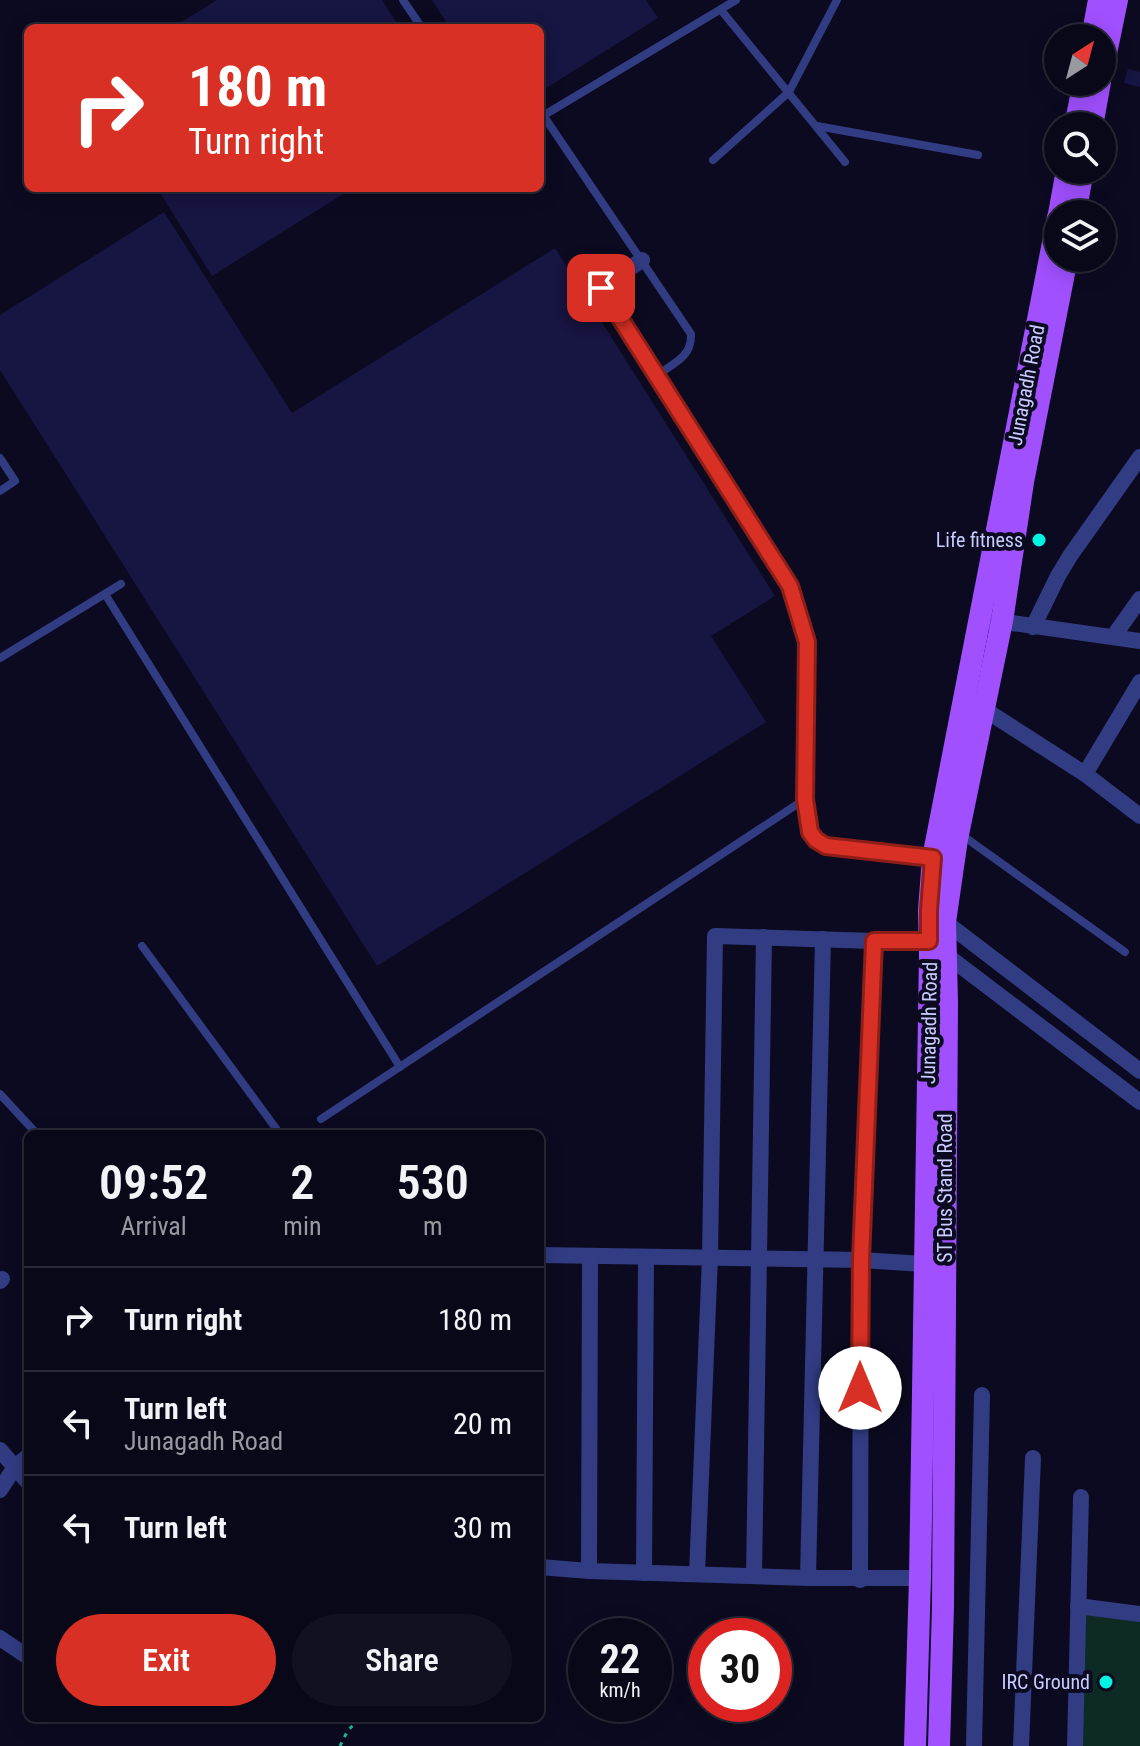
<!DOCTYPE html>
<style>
:root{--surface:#080818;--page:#111121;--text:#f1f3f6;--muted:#989aa2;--line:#292937;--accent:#d93025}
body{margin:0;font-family:"Roboto Condensed",sans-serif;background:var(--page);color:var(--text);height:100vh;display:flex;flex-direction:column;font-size:30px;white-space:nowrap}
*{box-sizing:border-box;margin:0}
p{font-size:26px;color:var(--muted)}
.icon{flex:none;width:44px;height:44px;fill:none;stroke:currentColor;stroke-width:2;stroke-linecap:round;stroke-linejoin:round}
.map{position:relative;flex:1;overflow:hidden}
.side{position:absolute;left:24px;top:1130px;width:520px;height:592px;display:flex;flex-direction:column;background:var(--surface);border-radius:12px;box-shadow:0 4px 20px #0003,0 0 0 2px var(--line)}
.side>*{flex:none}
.banner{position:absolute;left:24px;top:24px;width:520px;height:168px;border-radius:12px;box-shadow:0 4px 20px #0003,0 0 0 2px var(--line);background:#d93025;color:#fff;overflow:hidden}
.needle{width:52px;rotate:36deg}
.buttons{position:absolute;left:1044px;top:24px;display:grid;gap:16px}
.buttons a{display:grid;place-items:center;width:72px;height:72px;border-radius:50%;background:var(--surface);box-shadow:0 4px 20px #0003,0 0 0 2px var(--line);font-size:40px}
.speed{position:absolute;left:568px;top:1618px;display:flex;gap:16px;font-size:40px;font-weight:700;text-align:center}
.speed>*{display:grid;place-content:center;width:104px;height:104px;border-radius:50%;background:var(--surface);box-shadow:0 4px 20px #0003,0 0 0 2px var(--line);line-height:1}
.speed small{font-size:20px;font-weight:400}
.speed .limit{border:12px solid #d22;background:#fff;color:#111}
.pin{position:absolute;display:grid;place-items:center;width:68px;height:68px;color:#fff;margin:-34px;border-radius:16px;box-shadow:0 4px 12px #0006}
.me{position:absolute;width:88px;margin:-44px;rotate:0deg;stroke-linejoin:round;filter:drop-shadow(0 0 6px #0008)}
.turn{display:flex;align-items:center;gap:28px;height:168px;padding:0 32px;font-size:36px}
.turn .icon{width:104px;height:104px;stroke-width:2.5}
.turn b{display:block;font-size:56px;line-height:68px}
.eta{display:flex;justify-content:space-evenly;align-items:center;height:136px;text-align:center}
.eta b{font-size:48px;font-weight:600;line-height:56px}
.primary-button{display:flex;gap:16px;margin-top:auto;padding:16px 32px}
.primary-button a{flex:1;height:92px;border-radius:48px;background:var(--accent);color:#fff;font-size:32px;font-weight:600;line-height:92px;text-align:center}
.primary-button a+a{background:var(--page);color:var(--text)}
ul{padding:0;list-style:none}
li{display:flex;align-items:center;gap:24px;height:104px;padding:0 32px;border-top:2px solid var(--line)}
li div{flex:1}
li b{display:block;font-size:30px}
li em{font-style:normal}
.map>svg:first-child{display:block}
.green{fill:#0d2a24}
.building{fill:#171542}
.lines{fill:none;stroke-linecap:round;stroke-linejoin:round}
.path{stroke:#22ba98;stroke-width:3;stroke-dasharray:4 6;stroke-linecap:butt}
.service{stroke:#313c83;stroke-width:8}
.minor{stroke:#313c83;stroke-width:16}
.tertiary{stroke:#313c83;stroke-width:16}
.primary{stroke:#a150ff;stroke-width:22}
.route-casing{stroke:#8d1f18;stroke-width:20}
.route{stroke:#d93025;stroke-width:14}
.poi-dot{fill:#00f4e4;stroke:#0b0a20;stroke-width:3}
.labels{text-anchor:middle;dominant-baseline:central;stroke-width:8;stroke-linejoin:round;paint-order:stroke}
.street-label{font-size:20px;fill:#c9ccff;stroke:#0b0a20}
.poi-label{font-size:20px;fill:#c9ccff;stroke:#0b0a20;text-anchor:end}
</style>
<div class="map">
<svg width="1140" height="1746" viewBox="0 0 1140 1746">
<rect width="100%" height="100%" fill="#0b0a20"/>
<polygon class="green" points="1074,1612 1140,1619 1140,1746 1071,1746"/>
<g class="building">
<polygon points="217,0 382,0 400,28 172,28"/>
<polygon points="432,0 646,0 658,18 540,92 540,28 450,28"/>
<polygon points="1128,69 1140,72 1140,87 1124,83"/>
<polygon points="157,188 353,188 212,276"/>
<polygon points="164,212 292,413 555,248 775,596 711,636 766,722 377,966 0,370 0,315"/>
</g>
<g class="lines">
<polyline class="path" points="340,1746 348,1730 361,1718"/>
<g class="service">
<polyline points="403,0 422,28"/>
<polyline points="721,10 845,162"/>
<path d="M543 115 691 334C692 357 674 363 657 375"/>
<polyline points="541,117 736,0"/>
<polyline points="817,126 978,155"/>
<polyline points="713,160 789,92 837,0"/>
<polyline points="601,289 790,586 807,642 805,799 810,832 816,840 826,846 933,858"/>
<polyline points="0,458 15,481 0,491"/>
<polyline points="105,594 400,1067"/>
<polyline points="0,658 121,584"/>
<polyline points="959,833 1125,952"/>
<polyline points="142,946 280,1134"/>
<polyline points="0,1094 37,1134"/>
<polyline points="321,1119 805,799"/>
</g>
<g class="minor">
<polyline points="601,288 642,260"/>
<polyline points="1033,627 1058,576 1070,556 1140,457"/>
<polyline points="1113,637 1140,599"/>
<polyline points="976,704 1085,774 1140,816"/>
<polyline points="1085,774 1140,682"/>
<polyline points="540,1255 861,1260 924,1264"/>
<polyline points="0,1281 2,1279"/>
<polyline points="0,1450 28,1482"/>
<polyline points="0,1490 15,1467 28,1456"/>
<polyline points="540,1567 589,1571 808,1578 920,1578"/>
<polyline points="589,1571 590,1257"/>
<polyline points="644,1573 646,1257"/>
<polyline points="697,1574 710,1257 715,936 874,941 929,941"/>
<polyline points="754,1576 764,937"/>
<polyline points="808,1578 823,939"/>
<polyline points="860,1580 861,1260 874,941"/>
<polyline points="1078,1606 1140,1614"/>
<polyline points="0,1638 28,1657"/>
<polyline points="974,1746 982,1395"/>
<polyline points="1021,1746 1033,1458"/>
<polyline points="1075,1746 1081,1497"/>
</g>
<g class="tertiary">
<polyline points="991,620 1140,641"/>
<polyline points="940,918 1140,1071"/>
<polyline points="941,951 1140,1102"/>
</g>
<g class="primary">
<polyline points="1092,38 1099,0"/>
<polyline points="1102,73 1117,0"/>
<polyline points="1075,126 1084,82"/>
<polyline points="1092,126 1100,82"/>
<polyline points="1059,214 1067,170"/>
<polyline points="1075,214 1083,170"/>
<polyline points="915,1746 920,1578 930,955 929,910 933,858 1058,217"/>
<polyline points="939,1746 943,1606 947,1003 945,922 957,839 1002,621 1023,482 1067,258"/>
</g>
</g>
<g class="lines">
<g class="route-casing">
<polyline id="route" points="601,288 790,586 807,642 805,799 810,832 816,840 826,846 933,858 929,910 929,941 874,941 861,1260 860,1388"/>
</g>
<use href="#route" class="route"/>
</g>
<g class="poi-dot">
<circle cx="1039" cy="540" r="8"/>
<circle cx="1106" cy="1682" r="8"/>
</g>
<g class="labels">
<g class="street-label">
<text transform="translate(1026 385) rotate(-79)">Junagadh Road</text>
<text transform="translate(929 1023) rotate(-89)">Junagadh Road</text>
<text transform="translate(945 1188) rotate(-90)">ST Bus Stand Road</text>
</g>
<g class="poi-label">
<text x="1023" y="540">Life fitness</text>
<text x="1090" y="1682">IRC Ground</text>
</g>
</g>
</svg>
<div class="buttons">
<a><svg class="needle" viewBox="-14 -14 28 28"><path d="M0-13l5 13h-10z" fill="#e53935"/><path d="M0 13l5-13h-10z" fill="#989aa2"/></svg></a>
<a><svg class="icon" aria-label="search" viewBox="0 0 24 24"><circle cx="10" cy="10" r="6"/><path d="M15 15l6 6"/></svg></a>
<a><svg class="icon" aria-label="layers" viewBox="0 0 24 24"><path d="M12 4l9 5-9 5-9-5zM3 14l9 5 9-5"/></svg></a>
</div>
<div class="speed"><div>22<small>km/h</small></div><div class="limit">30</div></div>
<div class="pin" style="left:601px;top:288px;background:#d93025"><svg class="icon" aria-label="arrive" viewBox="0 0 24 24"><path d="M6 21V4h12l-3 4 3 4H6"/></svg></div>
<svg class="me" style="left:860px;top:1388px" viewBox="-20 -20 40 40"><circle r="19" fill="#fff"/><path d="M0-13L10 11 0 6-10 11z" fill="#d93025"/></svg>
<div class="banner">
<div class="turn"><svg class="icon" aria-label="right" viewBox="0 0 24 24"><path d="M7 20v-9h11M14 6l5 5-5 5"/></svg><div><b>180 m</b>Turn right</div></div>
</div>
<section class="side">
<div class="eta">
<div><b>09:52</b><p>Arrival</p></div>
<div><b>2</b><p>min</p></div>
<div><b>530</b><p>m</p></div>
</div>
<ul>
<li><svg class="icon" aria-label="right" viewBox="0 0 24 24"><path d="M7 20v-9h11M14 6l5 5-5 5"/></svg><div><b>Turn right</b></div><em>180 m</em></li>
<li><svg class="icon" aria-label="left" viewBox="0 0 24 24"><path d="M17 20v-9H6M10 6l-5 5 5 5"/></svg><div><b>Turn left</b><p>Junagadh Road</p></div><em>20 m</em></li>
<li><svg class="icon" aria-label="left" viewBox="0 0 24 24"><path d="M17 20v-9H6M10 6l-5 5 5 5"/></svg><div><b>Turn left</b></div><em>30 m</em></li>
</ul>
<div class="primary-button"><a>Exit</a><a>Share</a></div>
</section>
</div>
